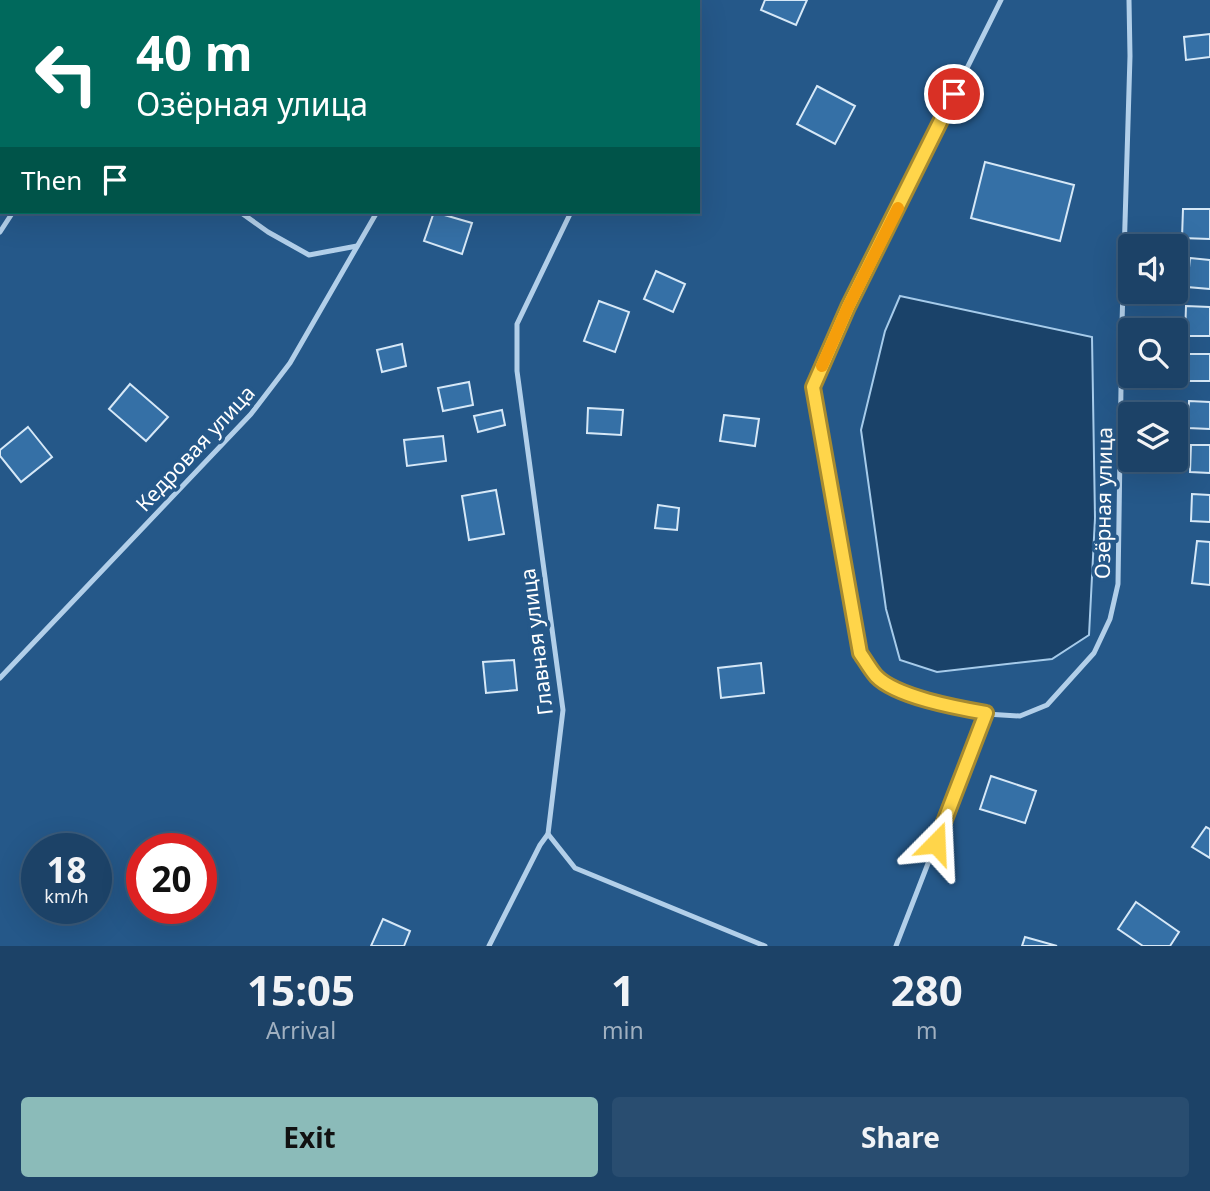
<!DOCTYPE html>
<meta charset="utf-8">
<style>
:root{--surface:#1c4267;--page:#294d70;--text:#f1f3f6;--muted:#a0b0c0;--line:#3a5b7b;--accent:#8bbbb9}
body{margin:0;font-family:"Noto Sans",sans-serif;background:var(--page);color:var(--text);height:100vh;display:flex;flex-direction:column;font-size:26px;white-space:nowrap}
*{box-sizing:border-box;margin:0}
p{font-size:23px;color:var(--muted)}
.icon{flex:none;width:38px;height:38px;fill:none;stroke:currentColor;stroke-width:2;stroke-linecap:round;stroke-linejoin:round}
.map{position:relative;height:946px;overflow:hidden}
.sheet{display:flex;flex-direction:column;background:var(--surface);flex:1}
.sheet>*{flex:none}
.guide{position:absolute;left:0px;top:0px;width:700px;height:214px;box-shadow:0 7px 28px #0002,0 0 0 2px var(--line);background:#00695c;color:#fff;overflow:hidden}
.tools{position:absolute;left:1118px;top:234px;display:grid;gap:14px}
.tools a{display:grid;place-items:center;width:70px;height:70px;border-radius:7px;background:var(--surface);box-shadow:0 7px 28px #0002,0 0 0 2px var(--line);font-size:35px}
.speed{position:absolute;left:21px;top:833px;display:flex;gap:14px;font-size:35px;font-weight:700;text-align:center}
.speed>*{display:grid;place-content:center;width:91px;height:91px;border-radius:50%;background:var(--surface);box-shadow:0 7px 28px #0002,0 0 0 2px var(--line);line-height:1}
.speed small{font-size:18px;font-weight:400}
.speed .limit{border:10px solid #d22;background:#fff;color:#111}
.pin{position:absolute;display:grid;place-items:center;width:60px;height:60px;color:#fff;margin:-30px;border:4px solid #fff;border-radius:50%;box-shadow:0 2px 7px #0007}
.me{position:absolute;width:77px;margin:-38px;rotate:21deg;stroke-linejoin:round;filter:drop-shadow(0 0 5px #0008)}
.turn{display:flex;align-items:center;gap:24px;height:147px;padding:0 21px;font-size:32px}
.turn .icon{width:91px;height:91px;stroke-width:2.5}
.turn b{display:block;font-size:49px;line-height:60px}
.then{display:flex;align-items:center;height:66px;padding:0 21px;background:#0003;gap:14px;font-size:26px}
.eta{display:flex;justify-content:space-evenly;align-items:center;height:119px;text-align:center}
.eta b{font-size:42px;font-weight:700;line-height:49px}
.primary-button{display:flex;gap:14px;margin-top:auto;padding:14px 21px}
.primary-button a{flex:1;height:80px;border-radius:7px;background:var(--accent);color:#111;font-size:28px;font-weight:700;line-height:80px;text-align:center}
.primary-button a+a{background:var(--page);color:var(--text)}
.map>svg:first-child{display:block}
.water{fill:#1a4269;stroke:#a6cbea;stroke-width:2}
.building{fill:#3570a6;stroke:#d6e8f7;stroke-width:2}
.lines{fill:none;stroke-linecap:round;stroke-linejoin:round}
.lane{stroke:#b2cfe9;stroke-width:5}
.route-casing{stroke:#a68a30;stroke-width:18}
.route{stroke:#ffd54a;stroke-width:12}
.slow{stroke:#f59e0b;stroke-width:12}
.labels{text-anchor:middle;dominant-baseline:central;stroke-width:7;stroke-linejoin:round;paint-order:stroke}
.street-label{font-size:21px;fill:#fff;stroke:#255889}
</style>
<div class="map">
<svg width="1210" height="946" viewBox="0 0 1210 946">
<rect width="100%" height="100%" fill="#255889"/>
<polygon class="water" points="900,296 1092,337 1095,518 1089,635 1052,659 937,672 900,660 886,609 861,430 885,331"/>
<g class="building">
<polygon points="765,0 807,0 796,25 761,10"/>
<polygon points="1210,34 1210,57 1186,60 1184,37"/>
<polygon points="817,86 855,106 835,144 797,124"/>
<polygon points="985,162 1074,185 1060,241 971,218"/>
<polygon points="1183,209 1210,209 1210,239 1182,238"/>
<polygon points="434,212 472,223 462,254 424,241"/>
<polygon points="1190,258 1210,260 1210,289 1187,287"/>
<polygon points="656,271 685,284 673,312 644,299"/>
<polygon points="599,301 629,312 615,352 584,341"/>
<polygon points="1186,306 1210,307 1210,336 1185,336"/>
<polygon points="402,344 406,366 382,372 377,350"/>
<polygon points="1188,354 1210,354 1210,381 1187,381"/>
<polygon points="469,382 473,405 443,411 438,388"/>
<polygon points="130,384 168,417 146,441 109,409"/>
<polygon points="1189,401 1210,402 1210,429 1188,428"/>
<polygon points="588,408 623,410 621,435 587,433"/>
<polygon points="502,410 505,425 478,432 474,416"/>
<polygon points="724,415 759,419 755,446 720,441"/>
<polygon points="28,427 52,457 21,482 0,456 0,450"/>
<polygon points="443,436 446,461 407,466 404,440"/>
<polygon points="1191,445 1210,445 1210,473 1190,472"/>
<polygon points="496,490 504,534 469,540 462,496"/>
<polygon points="1192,494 1210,495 1210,522 1191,521"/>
<polygon points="658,505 679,508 677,530 655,528"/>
<polygon points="1197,541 1210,542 1210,585 1192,583"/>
<polygon points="514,660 517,690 486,693 483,662"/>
<polygon points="761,663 764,693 721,698 718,668"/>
<polygon points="991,776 1036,791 1025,823 980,809"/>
<polygon points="1206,827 1210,829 1210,858 1192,847"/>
<polygon points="1136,902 1179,932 1170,946 1143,946 1118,929"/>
<polygon points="383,919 410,931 404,946 371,946"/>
<polygon points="1025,937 1057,946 1022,946"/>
</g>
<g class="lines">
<g class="lane">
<polyline points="1001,0 848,307 813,387 860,653 877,677 902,691 953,707 986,714 1020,716 1047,705 1094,653 1110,619 1118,584 1122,323 1130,56 1129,0"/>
<polyline points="0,1 0,0"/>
<polyline points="146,2 147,0"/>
<polyline points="492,2 493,0"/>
<polyline points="675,2 676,0"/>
<polyline points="0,36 2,37"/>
<polyline points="240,212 268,232 309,255 357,246"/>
<polyline points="571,212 517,324 517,371 563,710 548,834 575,868 765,946"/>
<polyline points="0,232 13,212"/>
<polyline points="0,678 251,414 290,363 377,212"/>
<polyline points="489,946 540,845 548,834"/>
<polyline points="896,946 986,714"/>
</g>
</g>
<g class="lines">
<g class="route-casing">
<path id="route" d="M936 843 986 713C958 708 896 697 876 676 870 669 865 660 860 653L813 387 848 307 954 94"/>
</g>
<use href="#route" class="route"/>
<polyline class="slow" points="822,366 848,307 898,208"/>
</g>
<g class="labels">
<g class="street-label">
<text transform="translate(195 448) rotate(-47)">Кедровая улица</text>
<text transform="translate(1103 503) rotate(-89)">Озёрная улица</text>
<text transform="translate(536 642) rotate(-97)">Главная улица</text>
</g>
</g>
</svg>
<div class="tools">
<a><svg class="icon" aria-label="sound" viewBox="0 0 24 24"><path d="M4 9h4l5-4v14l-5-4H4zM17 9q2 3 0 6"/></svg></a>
<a><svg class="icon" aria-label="search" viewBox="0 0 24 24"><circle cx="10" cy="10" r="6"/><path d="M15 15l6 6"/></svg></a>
<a><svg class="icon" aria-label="layers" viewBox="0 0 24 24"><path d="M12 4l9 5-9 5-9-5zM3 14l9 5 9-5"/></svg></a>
</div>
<div class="speed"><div>18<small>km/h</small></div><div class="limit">20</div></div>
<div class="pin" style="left:954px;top:94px;background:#d93025"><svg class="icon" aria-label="arrive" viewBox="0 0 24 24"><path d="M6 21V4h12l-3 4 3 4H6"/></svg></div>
<svg class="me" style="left:936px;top:843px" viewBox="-20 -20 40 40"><path d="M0-17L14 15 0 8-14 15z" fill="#ffd54a" stroke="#fff" stroke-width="4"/></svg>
<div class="guide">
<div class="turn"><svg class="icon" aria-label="left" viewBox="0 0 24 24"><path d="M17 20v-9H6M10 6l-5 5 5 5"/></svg><div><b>40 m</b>Озёрная улица</div></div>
<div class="then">Then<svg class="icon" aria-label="arrive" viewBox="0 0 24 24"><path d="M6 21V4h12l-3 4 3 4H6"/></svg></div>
</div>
</div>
<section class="sheet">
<div class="eta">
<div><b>15:05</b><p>Arrival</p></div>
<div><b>1</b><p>min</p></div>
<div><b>280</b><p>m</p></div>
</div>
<div class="primary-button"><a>Exit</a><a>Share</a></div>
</section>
